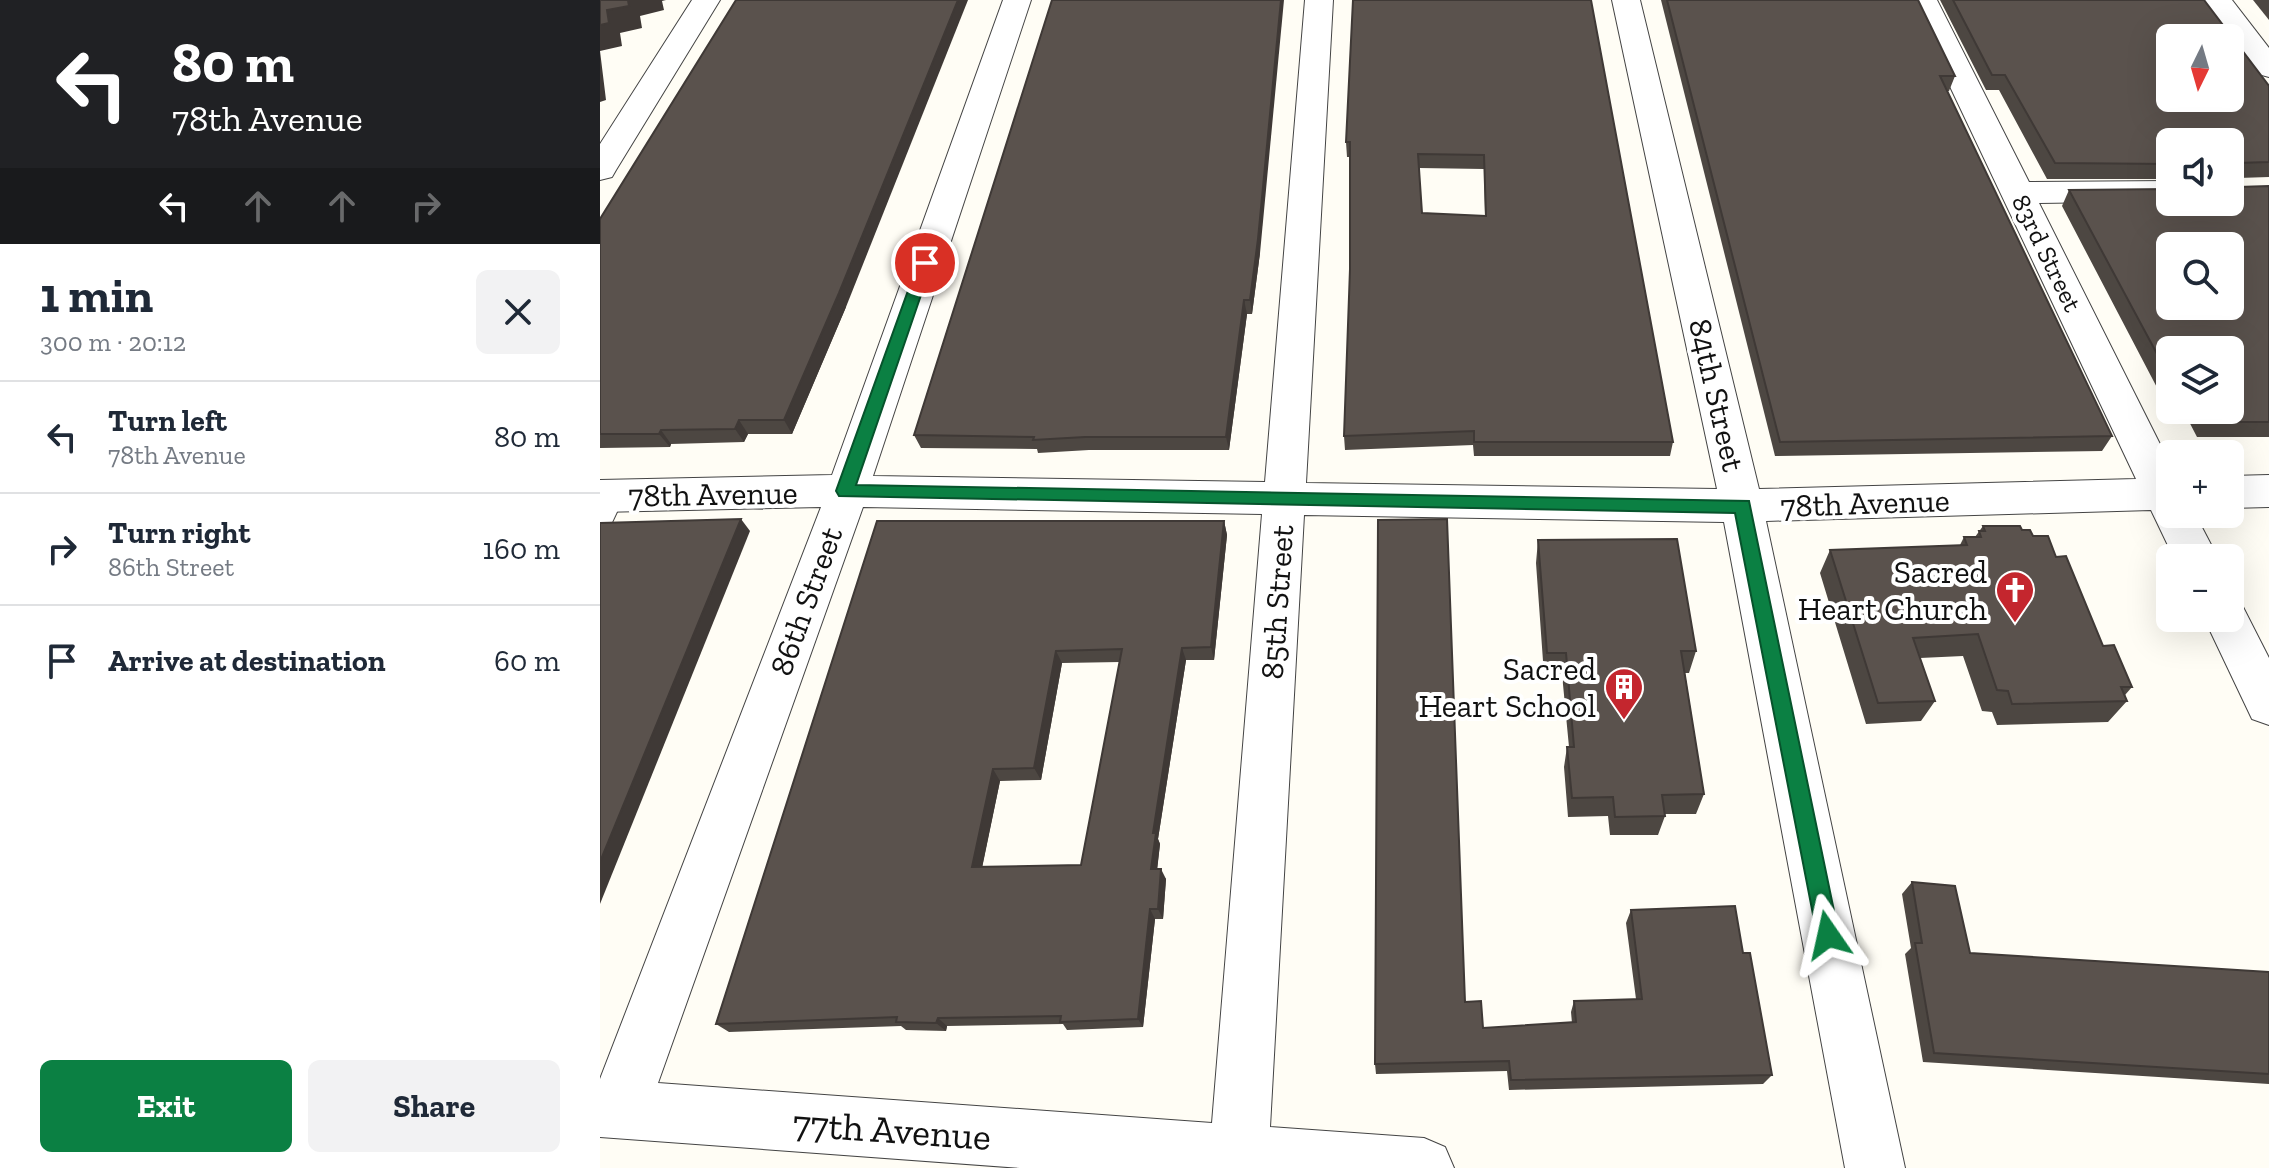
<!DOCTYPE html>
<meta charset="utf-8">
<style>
:root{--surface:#fff;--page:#f2f2f3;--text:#1f2937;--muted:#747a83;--line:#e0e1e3;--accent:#0b8043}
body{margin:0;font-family:"Zilla Slab",serif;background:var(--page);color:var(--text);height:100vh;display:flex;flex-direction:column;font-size:30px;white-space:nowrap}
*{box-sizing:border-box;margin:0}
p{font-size:26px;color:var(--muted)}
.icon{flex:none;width:44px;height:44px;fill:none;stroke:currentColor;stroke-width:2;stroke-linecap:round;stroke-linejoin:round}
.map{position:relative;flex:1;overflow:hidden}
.details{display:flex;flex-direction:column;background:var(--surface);width:600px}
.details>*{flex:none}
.hud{background:#202124;color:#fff;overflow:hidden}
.needle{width:52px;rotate:185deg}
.fabs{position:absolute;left:1556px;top:24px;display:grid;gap:16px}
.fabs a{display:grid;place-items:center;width:88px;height:88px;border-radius:12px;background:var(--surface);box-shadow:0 8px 32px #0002;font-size:40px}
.pin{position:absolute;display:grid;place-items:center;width:68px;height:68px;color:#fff;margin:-34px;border:4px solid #fff;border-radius:50%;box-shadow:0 2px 8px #0007}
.me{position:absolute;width:88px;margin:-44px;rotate:349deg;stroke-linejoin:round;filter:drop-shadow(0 0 6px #0008)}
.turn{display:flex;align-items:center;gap:28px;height:168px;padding:0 40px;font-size:36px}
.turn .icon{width:104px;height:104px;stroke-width:2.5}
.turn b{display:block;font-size:56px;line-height:68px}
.lanes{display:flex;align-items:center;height:76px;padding:0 40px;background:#0003;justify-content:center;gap:40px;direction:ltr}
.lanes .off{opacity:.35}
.round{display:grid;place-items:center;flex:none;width:84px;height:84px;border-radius:12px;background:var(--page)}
.head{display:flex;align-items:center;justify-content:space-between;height:136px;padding:0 40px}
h1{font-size:48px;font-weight:700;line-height:60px}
.primary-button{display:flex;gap:16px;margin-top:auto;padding:16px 40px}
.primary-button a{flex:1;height:92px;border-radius:12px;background:var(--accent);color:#fff;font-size:32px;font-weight:700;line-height:92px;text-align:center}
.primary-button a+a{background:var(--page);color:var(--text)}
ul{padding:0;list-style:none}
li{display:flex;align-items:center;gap:24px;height:112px;padding:0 40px;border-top:2px solid var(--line)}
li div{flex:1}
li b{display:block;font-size:30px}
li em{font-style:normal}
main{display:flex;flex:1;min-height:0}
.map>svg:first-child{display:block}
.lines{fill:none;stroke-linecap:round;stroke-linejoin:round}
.service-casing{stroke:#444;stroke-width:2}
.minor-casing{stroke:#444;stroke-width:2}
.service{fill:#fff;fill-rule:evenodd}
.minor{fill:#fff;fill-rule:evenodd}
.wall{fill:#4d4742;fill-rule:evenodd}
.shaded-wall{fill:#3f3936}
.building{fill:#5a524d;stroke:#3f3936;stroke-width:2;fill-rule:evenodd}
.route{fill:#0b8043;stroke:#07532c;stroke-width:2}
.labels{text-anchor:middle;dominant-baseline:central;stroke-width:8;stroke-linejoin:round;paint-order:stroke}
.far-street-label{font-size:26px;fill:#111;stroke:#fff}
.street-label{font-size:32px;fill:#111;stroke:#fff}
.poi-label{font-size:32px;fill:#111;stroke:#fff;text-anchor:end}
.near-street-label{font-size:38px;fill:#111;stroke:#fff}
</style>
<main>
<section class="details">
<div class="hud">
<div class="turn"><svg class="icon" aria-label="left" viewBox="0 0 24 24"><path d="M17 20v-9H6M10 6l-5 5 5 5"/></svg><div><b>80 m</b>78th Avenue</div></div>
<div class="lanes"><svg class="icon" aria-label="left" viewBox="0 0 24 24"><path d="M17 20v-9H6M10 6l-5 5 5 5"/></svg><svg class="icon off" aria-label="ahead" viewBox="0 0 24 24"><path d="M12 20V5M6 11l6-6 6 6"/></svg><svg class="icon off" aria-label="ahead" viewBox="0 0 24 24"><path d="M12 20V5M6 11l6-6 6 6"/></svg><svg class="icon off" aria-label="right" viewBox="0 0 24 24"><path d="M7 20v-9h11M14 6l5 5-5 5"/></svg></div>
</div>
<div class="head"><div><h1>1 min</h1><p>300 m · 20:12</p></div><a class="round"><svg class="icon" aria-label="close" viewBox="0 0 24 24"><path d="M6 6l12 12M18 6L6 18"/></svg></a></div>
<ul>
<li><svg class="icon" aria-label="left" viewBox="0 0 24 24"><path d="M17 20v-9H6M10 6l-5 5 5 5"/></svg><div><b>Turn left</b><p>78th Avenue</p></div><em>80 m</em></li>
<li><svg class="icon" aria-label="right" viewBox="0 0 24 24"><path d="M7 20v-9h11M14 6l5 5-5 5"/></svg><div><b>Turn right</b><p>86th Street</p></div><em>160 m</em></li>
<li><svg class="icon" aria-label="arrive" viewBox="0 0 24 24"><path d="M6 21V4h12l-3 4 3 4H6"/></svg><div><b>Arrive at destination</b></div><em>60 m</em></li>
</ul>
<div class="primary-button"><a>Exit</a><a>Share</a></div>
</section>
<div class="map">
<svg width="1669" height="1168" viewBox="0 0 1669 1168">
<rect width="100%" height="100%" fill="#fffdf5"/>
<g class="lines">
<g class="service-casing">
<polygon id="service" points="14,489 21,491 24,497 8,531 0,533 0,504 7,491"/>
</g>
<g class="minor-casing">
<g id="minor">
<polygon points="92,0 120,0 16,170 12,177 0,180 0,144"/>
<path d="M403 0H431L273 476 665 482 705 0H733L706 483 1117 489 1012 0H1040L1159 489 1536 479 1309 0H1337L1429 182 1570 181V201L1439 203 1570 464V514H1595L1618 558H1574L1551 510 1166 521 1305 1168H1245L1124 522 704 515 670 1127 824 1138 845 1147 854 1168H420L0 1137V1079L221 507 0 512V480L232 475ZM263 507 662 514 612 1123 58 1083Z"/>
<polygon points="1603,0 1632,0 1669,48 1669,77 1658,74"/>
<polygon points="1669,475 1669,507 1630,508 1630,476"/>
<polygon points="1630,601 1642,605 1669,658 1669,725 1652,719 1604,618 1630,618"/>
</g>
</g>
<use href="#service" class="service"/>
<use href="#minor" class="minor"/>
</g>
<g class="wall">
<path d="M991 0 1073 442 1070 456H874L873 445 745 450 744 436 750 269V157H747L746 142ZM819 168 884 169 885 216 822 213Z"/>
<polygon points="1061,0 1318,0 1355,76 1349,91 1347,91 1512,436 1502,451 1175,456"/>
<polygon points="1340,0 1604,0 1669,86 1669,177 1638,178 1638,187 1669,186 1669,437 1597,437 1583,410 1630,410 1570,350 1570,399 1563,399 1462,206 1469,190 1630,202 1570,142 1570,179 1447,179 1399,90 1386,90"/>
<polygon points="1653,0 1669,0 1669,20"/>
<polygon points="0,219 246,307 192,434 148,434 144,442 71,444 70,447 0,448"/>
<polygon points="660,253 652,314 647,314 629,450 489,450 438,453 437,449 321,448 314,435"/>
<path d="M277 521H624L627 535 614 660H586L558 839 560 844 557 869 566 879 563 919H555L543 1027 467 1030 463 1024 347 1026 346 1031 306 1030 301 1026 129 1032 116 1024ZM520 662 481 865 382 867 400 781 441 780 462 663Z"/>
<polygon points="1383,526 1422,530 1433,536 1456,557 1503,646 1532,687 1525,695 1527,701 1508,722 1397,725 1392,712 1382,711 1363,656 1320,658 1335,701 1321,721 1266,724 1220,573 1230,550 1360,545 1364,537 1375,537"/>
<polygon points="938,540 1096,651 1089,673 1085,673 1104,794 1096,814 1065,814 1065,816 1058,835 1010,835 1008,816 968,817 964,767 967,747 969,747 962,674 944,675 936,563"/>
<polygon points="1312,882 1370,953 1669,972 1669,1084 1323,1062 1305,954 1311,948 1302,894"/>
<polygon points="1031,910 1143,953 1172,1075 1163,1084 909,1090 907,1071 776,1074 775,1064 865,1002 883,1028 972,1023 971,1012 974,1001 1036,999 1026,923"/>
</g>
<g class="shaded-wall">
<polygon points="28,0 66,0 62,1 64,10 40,16 42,28 20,33 22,46 0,51 6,100 0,102 0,25 7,10"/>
<polygon points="358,0 368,0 246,307 192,434 184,420"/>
<polygon points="681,0 684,0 660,253 652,314 650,300"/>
<polygon points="644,300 647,314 629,450 626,437"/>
<polygon points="139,420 148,434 144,442 135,429"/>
<polygon points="61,430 71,444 70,447 59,434"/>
<polygon points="141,519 150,531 0,904 0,862"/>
<polygon points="624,521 627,535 614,660 611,647"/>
<polygon points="582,648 586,660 558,839 560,844 556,880 551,869 553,833"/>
<polygon points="456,651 462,663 441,780 434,768"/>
<polygon points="393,769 400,781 380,878 372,867"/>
<polygon points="561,869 566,879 563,919 558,909"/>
<polygon points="550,909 555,919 543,1027 538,1019"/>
<polygon points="338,1018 347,1026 346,1031 336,1023"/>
</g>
<g class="building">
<polygon points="0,0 28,0 29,6 7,10 9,23 0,25"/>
<polygon points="136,0 358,0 239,293 184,420 139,420 135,429 61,430 59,434 0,434 0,219"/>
<polygon points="452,0 681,0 658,239 650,300 644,300 626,437 485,437 433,440 434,437 314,435"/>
<path d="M753 0H991L1073 442H874V431L744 436 750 269V142H746ZM818 154 884 155 886 216 822 213Z"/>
<polygon points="1067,0 1318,0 1355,76 1340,76 1512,436 1180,442"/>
<path d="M1353 0H1604L1669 86V162L1637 163 1638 187 1669 186V422H1608L1602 410H1630V350H1570V378L1469 190 1570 189V202H1630V142H1570V164L1455 163 1405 75H1392ZM1570 38H1630V98H1570ZM1570 246H1630V306H1570Z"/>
<polygon points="141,519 0,862 0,523"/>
<polygon points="847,519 865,1002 881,1001 883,1028 976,1022 974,1001 1042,999 1031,910 1135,906 1143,953 1150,953 1172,1075 911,1080 909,1061 775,1064 778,520"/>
<path d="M277 521H624L611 647 582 648 553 833H556L551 869H561L558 909H550L538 1019 460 1022 461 1016 338 1018 336 1023 296 1022 297 1017 116 1024ZM522 649 481 865 372 867 393 769 434 768 456 651Z"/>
<polygon points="1383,526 1420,526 1422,530 1430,530 1433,536 1448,536 1456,557 1466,556 1503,646 1514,645 1532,687 1521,687 1527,701 1412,704 1408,691 1397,690 1378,634 1313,638 1335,701 1278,703 1230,550 1367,545 1364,537 1381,537 1379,531 1385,531"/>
<polygon points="1077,539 1096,651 1081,651 1104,794 1062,795 1065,816 1015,817 1013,797 972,798 967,747 974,747 966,653 947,653 938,540"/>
<polygon points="1312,882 1355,886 1370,953 1669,972 1669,1074 1334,1053 1315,943 1322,943"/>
</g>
<polygon class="route" points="325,258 332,263 256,485 1149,501 1239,935 1236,943 1228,946 1220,943 1217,935 1135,513 239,496 236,491 318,263"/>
<defs>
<g id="church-pin" transform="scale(2)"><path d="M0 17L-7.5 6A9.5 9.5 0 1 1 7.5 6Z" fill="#c4262e" stroke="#fff"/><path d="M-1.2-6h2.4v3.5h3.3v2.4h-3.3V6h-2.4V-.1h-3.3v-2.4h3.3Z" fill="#fff"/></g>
<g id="building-pin" transform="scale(2)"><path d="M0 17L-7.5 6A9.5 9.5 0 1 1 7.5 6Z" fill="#c4262e" stroke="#fff"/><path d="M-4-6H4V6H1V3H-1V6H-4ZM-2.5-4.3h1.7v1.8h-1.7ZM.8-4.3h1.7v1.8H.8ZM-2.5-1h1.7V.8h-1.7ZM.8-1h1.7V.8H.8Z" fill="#fff"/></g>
</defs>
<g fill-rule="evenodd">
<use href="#church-pin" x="1415" y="590"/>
<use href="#building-pin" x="1024" y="687"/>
</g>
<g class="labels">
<g class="far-street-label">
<text transform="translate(1447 253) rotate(64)">83rd Street</text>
</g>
<g class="street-label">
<text transform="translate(1117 395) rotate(77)">84th Street</text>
<text transform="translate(113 494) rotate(-1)">78th Avenue</text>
<text transform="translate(1265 503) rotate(-2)">78th Avenue</text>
<text transform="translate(206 601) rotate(-70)">86th Street</text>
<text transform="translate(677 602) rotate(-86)">85th Street</text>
</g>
<g class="poi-label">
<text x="1387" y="572">Sacred<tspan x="1387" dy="37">Heart Church</tspan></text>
<text x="996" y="669">Sacred<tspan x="996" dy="37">Heart School</tspan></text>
</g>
<g class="near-street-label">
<text transform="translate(292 1130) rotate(4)">77th Avenue</text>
</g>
</g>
</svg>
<div class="fabs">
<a><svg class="needle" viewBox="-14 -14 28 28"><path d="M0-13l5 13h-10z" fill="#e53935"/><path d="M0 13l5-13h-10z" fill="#747a83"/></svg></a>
<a><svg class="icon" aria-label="sound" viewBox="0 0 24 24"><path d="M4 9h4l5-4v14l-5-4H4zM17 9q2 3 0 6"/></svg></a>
<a><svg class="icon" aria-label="search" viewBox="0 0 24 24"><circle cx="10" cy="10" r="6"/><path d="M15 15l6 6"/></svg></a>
<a><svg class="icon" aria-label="layers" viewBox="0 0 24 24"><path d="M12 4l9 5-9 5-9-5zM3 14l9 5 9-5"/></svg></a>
<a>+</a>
<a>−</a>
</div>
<div class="pin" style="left:325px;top:263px;background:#d93025"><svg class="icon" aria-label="arrive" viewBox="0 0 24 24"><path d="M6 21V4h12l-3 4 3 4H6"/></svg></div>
<svg class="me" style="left:1228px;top:935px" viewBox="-20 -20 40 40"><path d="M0-17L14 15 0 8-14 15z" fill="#0b8043" stroke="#fff" stroke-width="4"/></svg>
</div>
</main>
